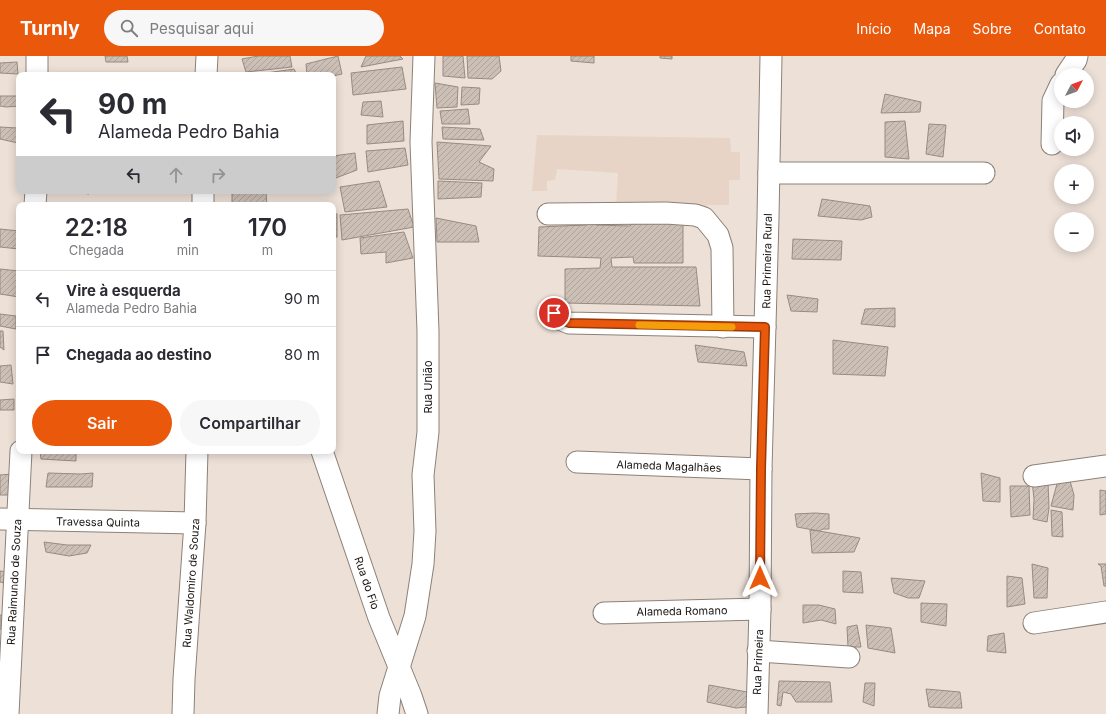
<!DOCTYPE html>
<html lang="pt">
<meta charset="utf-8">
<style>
:root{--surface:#fff;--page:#f7f7f7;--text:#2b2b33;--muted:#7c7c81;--line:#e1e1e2;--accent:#ea580c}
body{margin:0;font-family:Inter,sans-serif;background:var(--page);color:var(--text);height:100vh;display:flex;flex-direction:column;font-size:15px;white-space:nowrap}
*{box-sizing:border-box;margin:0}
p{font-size:13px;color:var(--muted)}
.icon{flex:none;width:22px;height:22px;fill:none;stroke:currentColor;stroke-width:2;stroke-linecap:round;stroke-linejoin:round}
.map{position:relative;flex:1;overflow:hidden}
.sheet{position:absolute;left:16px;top:146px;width:320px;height:252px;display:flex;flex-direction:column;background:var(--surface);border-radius:8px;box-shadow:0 2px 10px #0003}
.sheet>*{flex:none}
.banner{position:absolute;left:16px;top:16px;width:320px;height:122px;border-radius:8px;box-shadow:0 2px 10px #0003;background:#fff;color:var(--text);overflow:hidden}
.needle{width:26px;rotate:49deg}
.tools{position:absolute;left:1054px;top:12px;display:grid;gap:8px}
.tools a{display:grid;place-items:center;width:40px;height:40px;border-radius:50%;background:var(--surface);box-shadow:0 2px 10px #0003;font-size:20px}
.pin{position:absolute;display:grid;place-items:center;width:34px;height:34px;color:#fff;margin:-17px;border:2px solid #fff;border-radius:50%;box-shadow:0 1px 4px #0007}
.me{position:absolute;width:44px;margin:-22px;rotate:0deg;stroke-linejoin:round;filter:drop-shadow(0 0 3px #0008)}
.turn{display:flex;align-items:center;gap:14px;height:84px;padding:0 16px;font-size:18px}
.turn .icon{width:52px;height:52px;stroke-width:2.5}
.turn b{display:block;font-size:28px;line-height:34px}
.lanes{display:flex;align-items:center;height:38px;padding:0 16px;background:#0003;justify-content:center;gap:20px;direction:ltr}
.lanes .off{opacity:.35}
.eta{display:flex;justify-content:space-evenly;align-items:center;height:68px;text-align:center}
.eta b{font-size:24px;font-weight:600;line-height:28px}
.cta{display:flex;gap:8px;margin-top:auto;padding:8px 16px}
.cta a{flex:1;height:46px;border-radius:24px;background:var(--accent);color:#fff;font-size:16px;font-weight:600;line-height:46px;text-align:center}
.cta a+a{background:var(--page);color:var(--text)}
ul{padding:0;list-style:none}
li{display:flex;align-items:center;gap:12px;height:56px;padding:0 16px;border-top:1px solid var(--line)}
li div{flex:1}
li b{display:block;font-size:15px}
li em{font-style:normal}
header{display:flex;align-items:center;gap:24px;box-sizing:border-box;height:56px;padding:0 20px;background:var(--accent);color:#fff}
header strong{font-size:19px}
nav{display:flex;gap:22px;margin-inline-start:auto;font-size:14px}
.search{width:280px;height:36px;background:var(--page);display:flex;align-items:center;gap:10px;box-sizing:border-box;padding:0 14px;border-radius:22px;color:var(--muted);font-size:15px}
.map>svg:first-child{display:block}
.built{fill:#e7d4c6}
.building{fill:url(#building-hatch);stroke:#978b82}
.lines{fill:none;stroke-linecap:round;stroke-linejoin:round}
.minor-casing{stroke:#8c8178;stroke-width:23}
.minor{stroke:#fff;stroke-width:21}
.route-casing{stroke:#983908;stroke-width:10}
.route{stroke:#ea580c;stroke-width:7}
.slow{stroke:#f59e0b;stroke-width:7}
.labels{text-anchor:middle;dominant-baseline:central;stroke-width:3.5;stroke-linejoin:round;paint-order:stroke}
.street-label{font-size:11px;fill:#191411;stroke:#fff}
</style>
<header>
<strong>Turnly</strong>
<div class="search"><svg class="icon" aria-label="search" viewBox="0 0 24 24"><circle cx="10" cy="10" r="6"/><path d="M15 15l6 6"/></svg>Pesquisar aqui</div>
<nav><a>Início</a><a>Mapa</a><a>Sobre</a><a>Contato</a></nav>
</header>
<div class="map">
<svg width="1106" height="658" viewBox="0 0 1106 658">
<defs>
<pattern id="building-hatch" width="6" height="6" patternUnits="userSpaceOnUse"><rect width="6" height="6" fill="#ccbfb6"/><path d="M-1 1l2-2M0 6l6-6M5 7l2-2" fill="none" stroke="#afa39b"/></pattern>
</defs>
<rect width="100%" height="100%" fill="#ede0d7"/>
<polygon class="built" points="537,79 730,82 731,96 740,96 740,124 729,124 729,149 707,149 708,156 616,151 618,117 557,113 555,124 547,125 547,135 532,135"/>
<g class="building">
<polygon points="105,0 127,0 128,6 106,6"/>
<polygon points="258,0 290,0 292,11 246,16 242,3"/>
<polygon points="338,0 342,18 333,20 333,19 307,19 306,8"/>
<polygon points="366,0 400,0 403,3 361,11"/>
<polygon points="443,0 463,0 465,22 443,20"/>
<polygon points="467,0 499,0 501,15 492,23 468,22"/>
<polygon points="571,0 594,0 594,7 571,5"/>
<polygon points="660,0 672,0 672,3 660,2"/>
<polygon points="17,6 18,18 0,17 0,7"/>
<polygon points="402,11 406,33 353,39 351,17"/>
<polygon points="294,13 297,19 267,19 266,17"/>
<polygon points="435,27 458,31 457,51 437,52"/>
<polygon points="462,31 480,32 479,48 461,49"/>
<polygon points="885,38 921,46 920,56 881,57"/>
<polygon points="0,40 19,40 19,50 6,51 0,50"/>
<polygon points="381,45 383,61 361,59 363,46"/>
<polygon points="468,53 470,68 442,68 440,55"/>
<polygon points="403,65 404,85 367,88 367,69"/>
<polygon points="905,65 909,103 885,101 885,66"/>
<polygon points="929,68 946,69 943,101 926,98"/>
<polygon points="0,71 17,72 18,87 0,83"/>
<polygon points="442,71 480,73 484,84 443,83"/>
<polygon points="437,86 491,90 479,106 494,113 493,125 439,123"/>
<polygon points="405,92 408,109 368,116 366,95"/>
<polygon points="355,97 357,114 333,123 333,100"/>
<polygon points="379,125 387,151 345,156 340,131"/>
<polygon points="438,125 482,127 481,141 438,143"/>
<polygon points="69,135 89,135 89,138 70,135"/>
<polygon points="266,136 267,149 232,149 232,137"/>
<polygon points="822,143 870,150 872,161 861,164 818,160"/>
<polygon points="408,153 414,171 342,184 340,159"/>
<rect x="333" y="158" width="4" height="23"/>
<polygon points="436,162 476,170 479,186 437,186"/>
<polygon points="587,166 596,166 596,169 630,170 633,166 683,166 683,207 634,207 633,201 611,202 612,211 696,211 700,250 565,247 565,213 600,212 601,202 538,200 539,171 586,169"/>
<polygon points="0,173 19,175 19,193 0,191"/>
<polygon points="404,176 413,202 386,207 386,196 361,198 360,182"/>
<polygon points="793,183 842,185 841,204 792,203"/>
<polygon points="0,213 19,215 19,241 0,238"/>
<polygon points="787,239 818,243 817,256 791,255"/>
<polygon points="895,252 895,271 861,268 865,253"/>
<polygon points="0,258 16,260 16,273 0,270"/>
<polygon points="0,275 3,275 4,294 0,291"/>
<polygon points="833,284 888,291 885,320 833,318"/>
<polygon points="695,289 744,296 747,310 698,306"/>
<polygon points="11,309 13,328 0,326 0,310"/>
<polygon points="14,343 14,354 0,354 0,344"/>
<polygon points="40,395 76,395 76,405 41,403"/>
<polygon points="48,417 81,418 93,417 92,431 46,431"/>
<polygon points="981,417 1000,422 1000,446 983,445"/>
<polygon points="12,418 12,439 0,439 0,419"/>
<polygon points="1058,424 1070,425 1074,439 1073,454 1051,450"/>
<polygon points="1032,425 1048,426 1049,452 1047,466 1033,463 1034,443"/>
<polygon points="1010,430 1029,430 1030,459 1011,461"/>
<polygon points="1100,434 1106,435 1106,458 1100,459"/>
<polygon points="1051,454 1062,456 1063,481 1052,480"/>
<polygon points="815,457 829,458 829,473 823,473 819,475 797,471 795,458"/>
<polygon points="810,474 819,475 860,482 854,496 812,497"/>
<polygon points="44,486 67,489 91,489 87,497 69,500 46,496"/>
<polygon points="1032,508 1048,512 1047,542 1034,542"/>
<polygon points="1098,508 1106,508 1106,530 1104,530 1101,510"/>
<polygon points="0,515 9,516 8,528 0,526"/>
<polygon points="843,515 861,516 863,537 843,536"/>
<polygon points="1007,520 1022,522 1025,548 1007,551"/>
<polygon points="891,522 925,525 919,542 908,542 894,537"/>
<polygon points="921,547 947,548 946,570 921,566"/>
<polygon points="803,549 819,549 835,553 836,568 821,564 803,567"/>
<polygon points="0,559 7,560 7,574 0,573"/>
<polygon points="857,569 861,591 848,591 847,571"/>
<polygon points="866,569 891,572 895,597 868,592"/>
<polygon points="1004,577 1006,597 987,595 988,580"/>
<polygon points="779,625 830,626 832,646 796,646 791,638 783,636 781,650 777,649"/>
<polygon points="865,627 875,627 874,650 863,646"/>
<polygon points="709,629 747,636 747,651 736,652 707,646"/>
<polygon points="926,633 960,636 962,652 949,652 929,651"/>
</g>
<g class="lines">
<g class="minor-casing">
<g id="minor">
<polyline points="37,19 37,0"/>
<polyline points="206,19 207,0"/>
<polyline points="1066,19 1076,4 1077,0"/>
<polyline points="1052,88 1053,45 1061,28"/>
<polyline points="769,117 984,117"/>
<polyline points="35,149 36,135"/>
<polyline points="203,149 203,135"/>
<polyline points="548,158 666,157 695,159 704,162 718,179 722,192 723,271"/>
<polyline points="552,253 557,262 569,267 765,271"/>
<polyline points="322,395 379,562 411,640 417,658"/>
<polyline points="577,406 761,413"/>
<polyline points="1034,420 1106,410"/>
<polyline points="0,463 195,467"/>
<polyline points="604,557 760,553"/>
<polyline points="1034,567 1106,556"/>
<polyline points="758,595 849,601"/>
<polyline points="8,658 21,395"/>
<polyline points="183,658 184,623 195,467 197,395"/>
<polyline points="388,658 390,640 415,560 423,508 425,475 423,419 428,376 428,275 421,86 424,0"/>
<polyline points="757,658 760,553 761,413 768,162 771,0"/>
</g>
</g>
<use href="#minor" class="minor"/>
</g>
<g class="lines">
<g class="route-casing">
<polyline id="route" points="554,257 557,262 569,267 765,271 761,413 760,522"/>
</g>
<use href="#route" class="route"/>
<polyline class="slow" points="639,269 732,271"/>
</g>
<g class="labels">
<g class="street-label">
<text transform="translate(767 205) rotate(-89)">Rua Primeira Rural</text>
<text transform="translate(428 331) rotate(-90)">Rua União</text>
<text transform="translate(669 410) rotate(2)">Alameda Magalhães</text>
<text transform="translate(98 466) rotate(1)">Travessa Quinta</text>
<text transform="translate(14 526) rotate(-87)">Rua Raimundo de Souza</text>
<text transform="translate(191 527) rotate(-86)">Rua Waldomiro de Souza</text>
<text transform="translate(367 527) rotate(71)">Rua do Fio</text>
<text transform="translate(682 555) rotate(-1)">Alameda Romano</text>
<text transform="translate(758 606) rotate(-88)">Rua Primeira</text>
</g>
</g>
</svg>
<div class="tools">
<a><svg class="needle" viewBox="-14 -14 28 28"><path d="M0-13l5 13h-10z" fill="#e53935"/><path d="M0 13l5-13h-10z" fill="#7c7c81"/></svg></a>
<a><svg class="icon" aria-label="sound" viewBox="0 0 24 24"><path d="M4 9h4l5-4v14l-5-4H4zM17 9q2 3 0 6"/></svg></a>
<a>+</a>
<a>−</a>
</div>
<div class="pin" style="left:554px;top:257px;background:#d93025"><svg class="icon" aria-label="arrive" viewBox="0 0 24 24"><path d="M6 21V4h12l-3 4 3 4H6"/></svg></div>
<svg class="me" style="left:760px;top:522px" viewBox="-20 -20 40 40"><path d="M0-17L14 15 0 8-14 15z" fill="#ea580c" stroke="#fff" stroke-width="4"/></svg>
<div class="banner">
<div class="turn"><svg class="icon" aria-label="left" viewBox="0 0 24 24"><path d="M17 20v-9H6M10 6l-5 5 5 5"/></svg><div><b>90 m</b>Alameda Pedro Bahia</div></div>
<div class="lanes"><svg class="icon" aria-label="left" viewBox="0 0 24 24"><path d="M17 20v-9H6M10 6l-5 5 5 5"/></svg><svg class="icon off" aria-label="ahead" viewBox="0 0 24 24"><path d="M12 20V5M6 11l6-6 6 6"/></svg><svg class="icon off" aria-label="right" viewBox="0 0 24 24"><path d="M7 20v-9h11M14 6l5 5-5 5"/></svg></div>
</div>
<section class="sheet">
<div class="eta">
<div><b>22:18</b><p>Chegada</p></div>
<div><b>1</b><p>min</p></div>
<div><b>170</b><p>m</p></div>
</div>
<ul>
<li><svg class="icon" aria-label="left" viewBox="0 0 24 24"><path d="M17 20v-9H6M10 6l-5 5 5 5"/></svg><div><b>Vire à esquerda</b><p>Alameda Pedro Bahia</p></div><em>90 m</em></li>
<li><svg class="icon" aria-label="arrive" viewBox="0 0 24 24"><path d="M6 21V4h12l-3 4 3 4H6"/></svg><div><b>Chegada ao destino</b></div><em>80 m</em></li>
</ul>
<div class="cta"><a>Sair</a><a>Compartilhar</a></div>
</section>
</div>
